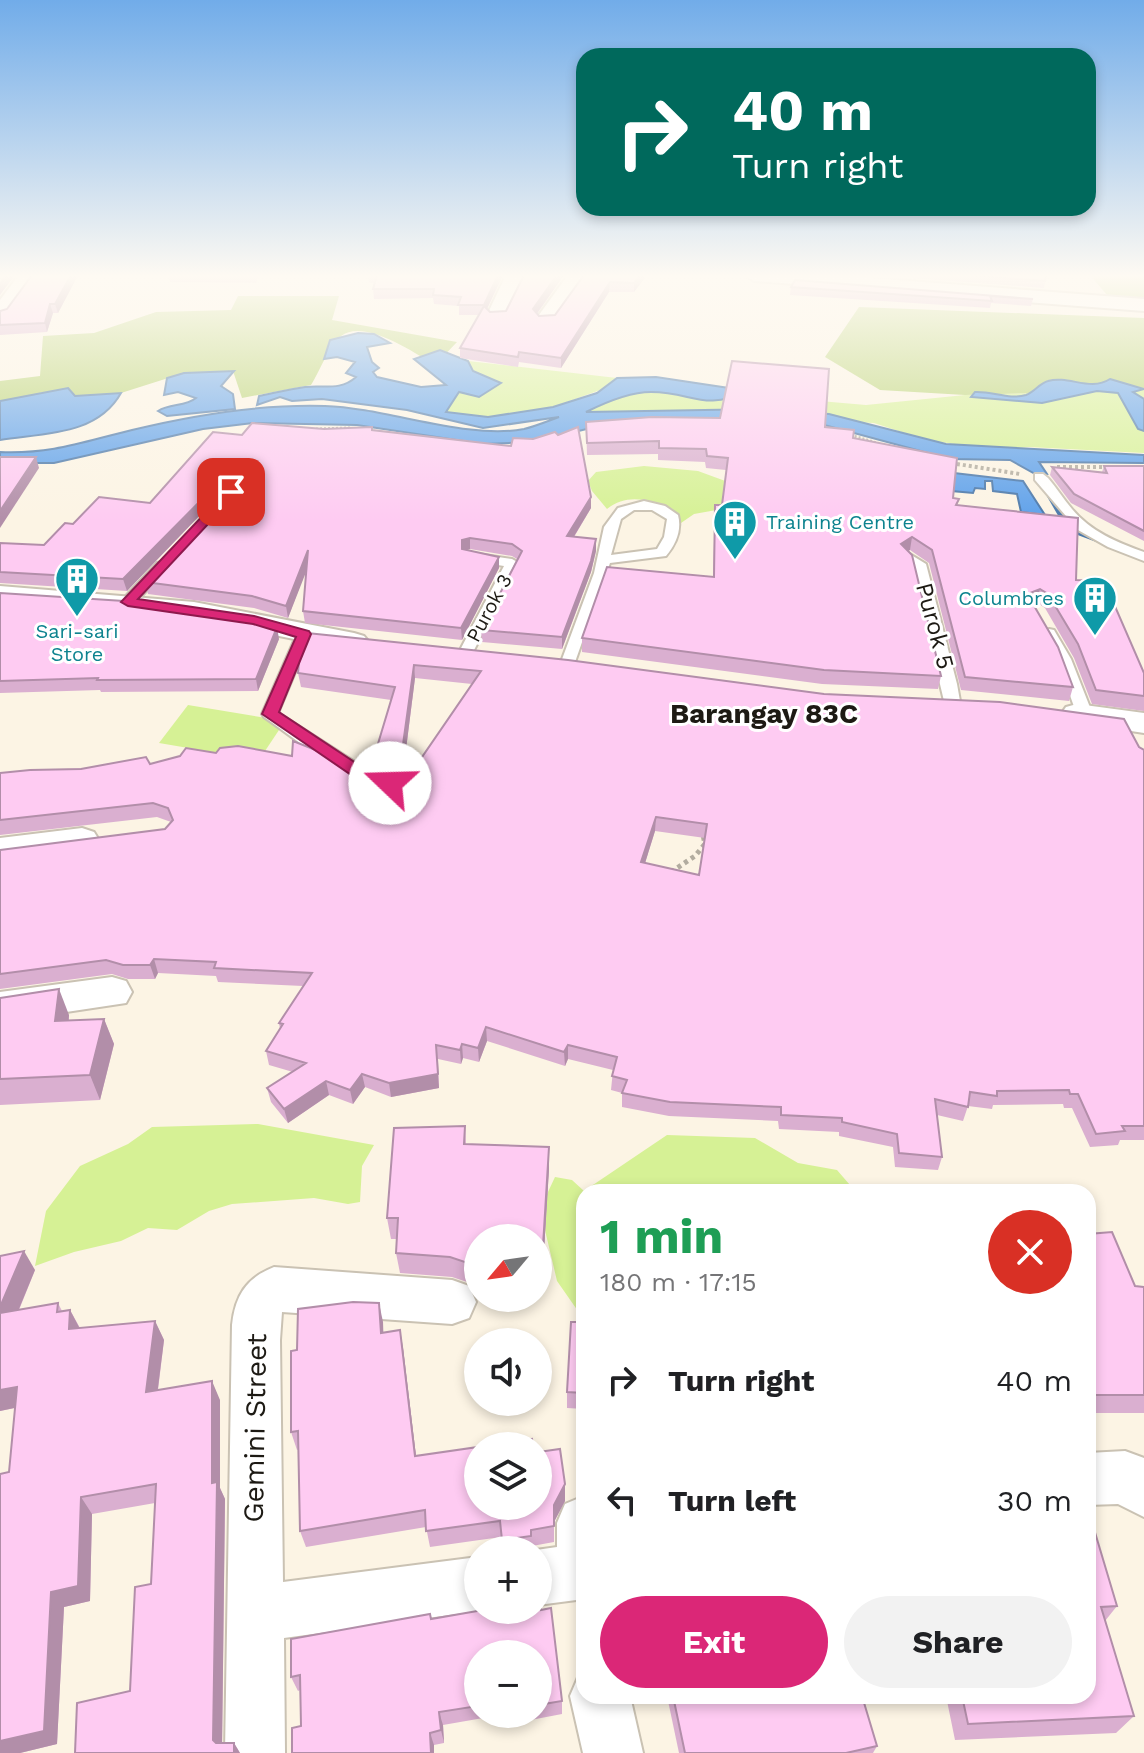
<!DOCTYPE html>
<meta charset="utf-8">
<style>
:root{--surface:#fff;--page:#f2f2f2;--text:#202124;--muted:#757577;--accent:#db2777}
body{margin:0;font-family:"Work Sans",sans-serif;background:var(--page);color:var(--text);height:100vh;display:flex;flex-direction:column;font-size:30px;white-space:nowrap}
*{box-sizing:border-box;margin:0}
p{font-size:26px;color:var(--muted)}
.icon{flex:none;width:44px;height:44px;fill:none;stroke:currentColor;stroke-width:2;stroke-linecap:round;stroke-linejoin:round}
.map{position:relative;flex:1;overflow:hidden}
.side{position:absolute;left:576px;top:1184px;width:520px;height:520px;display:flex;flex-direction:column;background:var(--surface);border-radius:24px;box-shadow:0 4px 12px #0003}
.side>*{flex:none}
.banner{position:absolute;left:576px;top:48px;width:520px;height:168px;border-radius:24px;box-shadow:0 4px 12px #0003;background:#00695c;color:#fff;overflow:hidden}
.needle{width:52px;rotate:241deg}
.controls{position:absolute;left:464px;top:1224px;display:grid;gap:16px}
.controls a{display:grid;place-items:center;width:88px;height:88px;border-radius:50%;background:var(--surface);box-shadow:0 4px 12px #0003;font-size:40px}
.pin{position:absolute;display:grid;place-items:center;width:68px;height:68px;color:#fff;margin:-34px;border-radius:16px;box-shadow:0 4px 12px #0006}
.me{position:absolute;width:88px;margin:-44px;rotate:291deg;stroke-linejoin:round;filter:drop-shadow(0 0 6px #0008)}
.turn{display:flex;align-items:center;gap:28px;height:168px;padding:0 24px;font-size:36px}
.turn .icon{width:104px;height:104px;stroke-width:2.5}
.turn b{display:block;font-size:56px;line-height:68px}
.round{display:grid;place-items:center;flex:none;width:84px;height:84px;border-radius:42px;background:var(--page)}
.overview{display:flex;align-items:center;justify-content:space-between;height:136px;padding:0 24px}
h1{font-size:48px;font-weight:700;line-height:60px;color:#1e9e55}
.action{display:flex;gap:16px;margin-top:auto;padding:16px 24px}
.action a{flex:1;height:92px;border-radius:48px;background:var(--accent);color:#fff;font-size:32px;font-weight:700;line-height:92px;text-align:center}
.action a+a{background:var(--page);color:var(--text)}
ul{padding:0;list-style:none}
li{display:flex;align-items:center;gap:24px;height:120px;padding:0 24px}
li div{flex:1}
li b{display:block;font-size:30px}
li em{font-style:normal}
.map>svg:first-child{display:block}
.green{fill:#d6f195}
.forest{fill:#b7d270}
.water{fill:#5fa1ea;stroke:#4b78aa;stroke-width:2}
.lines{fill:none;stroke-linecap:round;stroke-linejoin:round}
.stream{fill:#4b78aa;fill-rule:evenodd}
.service-casing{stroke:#cac2b3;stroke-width:4}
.minor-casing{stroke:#cac2b3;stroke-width:4}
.path-far2{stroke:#b2ac9f;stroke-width:3;stroke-dasharray:2 2;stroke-linecap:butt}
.path-far1{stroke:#b2ac9f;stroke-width:4;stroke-dasharray:3 3;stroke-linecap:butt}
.path{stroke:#b2ac9f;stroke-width:5;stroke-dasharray:4 4;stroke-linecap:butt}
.service{fill:#fff;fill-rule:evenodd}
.minor{fill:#fff;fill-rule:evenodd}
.wall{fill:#daafd0;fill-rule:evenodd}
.shaded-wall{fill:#b28ea9}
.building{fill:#fecbf2;stroke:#b28ea9;stroke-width:2;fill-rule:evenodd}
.route{fill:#db2777;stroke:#8e194d;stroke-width:2}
.labels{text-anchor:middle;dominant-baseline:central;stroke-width:6;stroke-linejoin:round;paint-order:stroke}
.far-culture-label{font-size:20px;fill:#0d838f;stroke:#fff;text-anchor:start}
.far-street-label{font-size:20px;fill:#1d1a14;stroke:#fff}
.street-label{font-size:24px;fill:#1d1a14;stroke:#fff}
.quarter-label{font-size:28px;font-weight:bold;fill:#1d1a14;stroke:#fff}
.near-street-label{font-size:28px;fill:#1d1a14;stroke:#fff}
</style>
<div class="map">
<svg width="1144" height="1753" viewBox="0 0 1144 1753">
<rect width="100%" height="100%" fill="#fcf4e4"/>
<g class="green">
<polygon points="468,361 617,378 613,383 866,405 965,395 1097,391 1110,379 1144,389 1144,453 1029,447 998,450 926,440 874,423 640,411 596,411 578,414 603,389 553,407 488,417 445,412 459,392 500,384 472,371"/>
<path d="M644 466 698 471 728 482 722 509 694 514 681 523 678 515C656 501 630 491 607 509L592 491 588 481 596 472Z"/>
<polygon points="188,705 285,721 259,760 159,743"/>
<polygon points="258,1124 374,1145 362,1166 360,1202 348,1204 314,1198 232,1204 209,1211 177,1230 148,1228 121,1241 74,1252 35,1266 46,1211 80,1166 128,1144 152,1127"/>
<polygon points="667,1135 755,1138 798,1163 837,1170 856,1192 584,1192 584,1314 580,1314 557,1281 540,1209 555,1177 572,1180 584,1191"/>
</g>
<g class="forest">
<polygon points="1090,275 1144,275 1144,305 1118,308"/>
<path d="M238 296H339L332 320 457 342 435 365C415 353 364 318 341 336 329 345 320 371 311 385L242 398 233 371 184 373 121 393 75 396 43 392 9 402 0 401V381L40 376 43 336 94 333 156 312 231 310Z"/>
<polygon points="859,307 1144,318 1144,389 1111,379 1097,391 965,395 880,390 825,357"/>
</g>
<g class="water">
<path d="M358 333 374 334 390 343 367 347 372 362 379 368 373 372 377 377 421 387 446 385 414 359 440 350 468 361 473 371 501 383 479 397 459 392 446 412 488 417 553 407 597 393 617 378 656 377 749 391C701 412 694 392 651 392 630 392 604 403 586 412L763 409 829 414 946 444 1144 455V463L1039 462 1047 474 1037 475 1010 460 950 459 817 423 619 421 534 442 483 444 357 425 253 423 203 429 54 463H0V452C53 454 82 442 132 430 194 415 261 404 325 406 387 408 467 440 524 429 536 426 548 421 559 417L483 428 407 410 322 399 292 401 280 397 257 405 259 396C274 393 290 389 305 387 323 385 341 391 356 377L346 373 355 362 337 357 324 359 330 340Z"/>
<path d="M234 371 221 386 233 394 235 409 167 416 158 411C170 403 185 407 196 398L178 392 164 395 167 378 184 373Z"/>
<path d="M1110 379 1144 389 1133 392 1144 399V431L1138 429 1118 393 1097 391 1042 403 971 397 975 392C992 391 1010 400 1026 395 1034 392 1040 383 1048 381 1069 375 1090 392 1110 379Z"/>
<path d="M68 388 75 396 121 393C97 436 43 433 0 440V401Z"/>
<polygon points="954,473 1023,481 1045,515 1021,512 1017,494 993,491 992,481 985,481 985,489 975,488 973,493 952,491"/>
</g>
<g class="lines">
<polygon class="stream" points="1046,492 1050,492 1073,528 1105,539 1105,543 1099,543 1067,531 1045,493"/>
<g class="service-casing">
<g id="service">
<path d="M1035 474H1043L1048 478C1057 488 1063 499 1072 509 1090 531 1118 543 1144 552V561L1108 547 1078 530 1035 480Z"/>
<path d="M644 501 665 506 678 515C682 530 676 544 666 556L610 563 575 662 573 665H563L561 662 594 573 604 527 618 508ZM634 510H652L667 519 664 537 657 549 611 555 621 519Z"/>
<polygon points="908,553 926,564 957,684 960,701 957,704 947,704 944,701 912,566 901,557"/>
<polygon points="477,554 512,559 519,563 473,652 466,656 459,652 504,566 472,561 470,558"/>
<polygon points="162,562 169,566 167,569 133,605 123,605 123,599 157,563"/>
<polygon points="1049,629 1054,630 1071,659 1093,715 1091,718 1079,718 1077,715 1057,659 1042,633"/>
<path d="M304 630 311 634 278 713 372 773 390 778 411 775 419 780 417 784C361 798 308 747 264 717L262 714 297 634Z"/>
</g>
</g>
<g class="minor-casing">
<g id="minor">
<polygon points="19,275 38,275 7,317 0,319 0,300"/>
<polygon points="506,275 525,275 504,319 490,319 487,315"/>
<polygon points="568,275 587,275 553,323 539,323 536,319"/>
<polygon points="745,275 832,275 1144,299 1144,311 754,281"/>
<polygon points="0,586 194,602 354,633 364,636 369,642 364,648 354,651 194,619 0,602"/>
<polygon points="1077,704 1144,713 1144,733 1066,721 1061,714 1066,707"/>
<polygon points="82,828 94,832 99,840 94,848 0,862 0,838"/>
<polygon points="112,977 126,981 132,992 126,1003 0,1022 0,992"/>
<path d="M274 1267 452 1280 469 1286 476 1302 469 1318 452 1324 282 1312 280 1340 283 1582 478 1557V1610H485L284 1638 285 1753H225L232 1325C235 1296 246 1278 274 1267Z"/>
<polygon points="1125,1451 1144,1458 1144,1517 1118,1504 1088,1505 1088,1453"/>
<polygon points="584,1496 584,1599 538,1605 536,1550 557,1547 557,1523 565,1504"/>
<polygon points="584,1673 584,1696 630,1696 643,1753 583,1753 570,1696 579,1675"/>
</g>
</g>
<g class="path-far2">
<polyline points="316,429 350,428"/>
<polyline points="847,434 880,444"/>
</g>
<g class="path-far1">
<polyline points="951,463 1020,474"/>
<polyline points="1057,467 1107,467"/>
</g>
<polyline class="path" points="671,872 695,856 705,844 703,835"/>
<use href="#service" class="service"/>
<use href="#minor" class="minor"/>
</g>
<g class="wall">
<polygon points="32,275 80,275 76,279 58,313 53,313 47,332 0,335 0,311 7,309"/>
<polygon points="168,275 291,275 259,275 256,283 170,282"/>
<polygon points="368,275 503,275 487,309 490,312 506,311 524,275 564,275 537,314 539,316 555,315 584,275 647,275 634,292 609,292 561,368 519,362 518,367 460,358 460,348 479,315 459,315 459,306 434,304 433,298 374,299 373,289 374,283 369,283"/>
<polygon points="874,275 1046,275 1044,288"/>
<polygon points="795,280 1033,299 1031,306 991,303 990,308 790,295 791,287"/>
<polygon points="586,422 825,427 853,438 953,498 959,499 957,505 1076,580 1144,673 1144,711 1092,704 1074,658 1045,608 1036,602 1033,604 1073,687 1069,701 961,690 929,563 910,550 908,551 941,676 938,689 822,684 582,652 582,638 713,577 715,505 722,505 726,470 706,468 705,462 658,460 658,454 587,455"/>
<polygon points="324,429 372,430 591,508 574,537 596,539 596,551 591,572 562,649 482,642 481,630 517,559 512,556 470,549 466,550 499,557 499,568 462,640 305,623 303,611 306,570 288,618 254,608 148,594 145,582 233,488 228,486 127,591 0,583 0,543 44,545 73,524 150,503 242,435"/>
<polygon points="1104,466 1144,466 1144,541 1071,503 1050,475 1052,467 1102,472"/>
<polygon points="0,593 279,639 258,691 101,692 100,690 0,693"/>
<path d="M300 649 1139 747 1144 750V1140H1120L1118 1145 1090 1147 1072 1108H1064L1063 1104 993 1105 992 1109 968 1106 963 1121 937 1115 942 1157 938 1170 895 1167 893 1147 839 1136V1132L779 1129 778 1121 669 1116 622 1107V1093L611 1090 613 1070 568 1059 565 1066 487 1041 479 1062 463 1058 461 1064 438 1059 439 1088 391 1097 365 1087 353 1104 329 1095 288 1123 271 1102 267 1088 293 1072 269 1065 266 1051 280 1029 279 1023 303 986 218 982 216 976 158 973 155 979H128L112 974 0 989V850L165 829 171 822 157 817 0 835V773L150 764 216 753 386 774 376 771 374 757 391 700 301 687 298 673ZM415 678 472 684 418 763V771L400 787 394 774 403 773ZM655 831 705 838 699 875 645 863Z"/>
<polygon points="0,998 69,1015 69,1021 104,1019 114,1044 100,1100 0,1105"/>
<polygon points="465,1126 466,1144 549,1169 543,1267 538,1266 538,1238 478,1238 478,1297 470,1283 452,1277 400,1273 396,1253 397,1239 391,1239 387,1218"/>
<polygon points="1088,1234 1135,1286 1144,1287 1144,1413 1088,1413"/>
<polygon points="0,1256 35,1270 19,1310 58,1303 62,1311 70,1310 80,1328 155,1321 164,1340 158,1390 220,1400 220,1488 225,1499 222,1743 234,1743 240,1753 75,1753 130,1691 151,1584 155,1503 92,1514 90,1601 64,1607 57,1744 20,1753 0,1753 9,1472 15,1408 0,1411"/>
<polygon points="379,1303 383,1333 403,1348 416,1456 565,1501 554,1522 554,1542 532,1546 532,1550 503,1550 501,1537 430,1547 426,1527 306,1547 300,1531 299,1449 297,1450 291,1432 297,1350"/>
<polygon points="584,1322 584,1409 567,1408 567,1392"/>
<polygon points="1088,1509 1117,1606 1105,1621 1134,1716 1116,1733 955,1740 946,1696 1088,1696"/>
<polygon points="541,1610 562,1701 562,1714 515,1723 514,1714 538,1714 538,1654 478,1654 478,1714 506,1714 443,1725 444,1743 434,1745 434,1753 292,1753 301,1726 300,1690 298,1691 291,1677 431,1619"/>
<polygon points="667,1696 862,1696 877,1746 873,1753 679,1753"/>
</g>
<g class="shaded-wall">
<polygon points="5,275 15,275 0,295 0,282"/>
<polygon points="71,275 80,275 76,279 58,313 55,304"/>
<polygon points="498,275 503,275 484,315 484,305"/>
<polygon points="557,275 564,275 533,319 533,309"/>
<polygon points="640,275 647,275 634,292 634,283"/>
<polygon points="610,282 609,292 561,368 561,358"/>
<polygon points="50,304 53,313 47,332 45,323"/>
<polygon points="36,457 39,468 0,528 0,511"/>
<polygon points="226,475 228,486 127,591 123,579"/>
<polygon points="591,497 591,508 567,548 567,536"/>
<polygon points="912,537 910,550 898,557 901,544"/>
<polygon points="470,538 470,549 463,551 462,540"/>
<polygon points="596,539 596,551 591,572 562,649 562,637"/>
<polygon points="308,550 310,562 288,618 286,606"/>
<polygon points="499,557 499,568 462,640 461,628"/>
<polygon points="1040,589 1036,602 1027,606 1030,593"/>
<polygon points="277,627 279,639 258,691 256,679"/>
<polygon points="414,665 415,678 403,773 390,775 388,761"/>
<polygon points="656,817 655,831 641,876 641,862"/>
<polygon points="154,959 158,973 155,979 150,965"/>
<polygon points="59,989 69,1015 66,1047 55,1021"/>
<polygon points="104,1019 114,1044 100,1100 90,1075"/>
<polygon points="486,1027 487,1041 479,1062 478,1048"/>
<polygon points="462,1044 463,1058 461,1064 460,1050"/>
<polygon points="436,1045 439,1088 391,1097 389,1083"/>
<polygon points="568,1045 568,1059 565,1066 564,1052"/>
<polygon points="362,1074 365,1087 353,1104 350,1090"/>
<polygon points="326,1081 329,1095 288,1123 284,1109"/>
<polygon points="549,1147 549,1169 543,1267 543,1246"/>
<polygon points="24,1251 35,1270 9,1333 0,1318 0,1307"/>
<polygon points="379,1303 383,1322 384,1351 381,1333"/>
<polygon points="70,1310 80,1329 69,1329"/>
<polygon points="155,1321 164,1340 155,1411 146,1392"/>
<polygon points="400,1330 403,1348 418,1473 415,1456"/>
<polygon points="212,1381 220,1400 220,1488 225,1499 222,1753 213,1740"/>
<polygon points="17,1387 28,1405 0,1411 0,1390"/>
<polygon points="565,1484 565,1501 554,1522 554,1542 554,1505"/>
<polygon points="81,1497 92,1514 90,1601 64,1607 57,1744 20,1753 0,1753 0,1741 51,1592"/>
<polygon points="439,1712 443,1725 444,1743 441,1730"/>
<polygon points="430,1733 434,1745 434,1753 431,1753"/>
<polygon points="234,1743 240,1753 234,1753"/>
</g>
<g class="building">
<polygon points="32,275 71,275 55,304 50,304 45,323 0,325 0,311 7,309"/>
<polygon points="377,275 498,275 484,305 458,305 461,297 433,295 434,289 373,289"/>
<polygon points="524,275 557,275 533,309 539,316 555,315 584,275 640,275 634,283 610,282 561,358 519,352 518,357 460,348 484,306 490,312 506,311"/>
<polygon points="967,275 1046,275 1045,281"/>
<polygon points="795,280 1033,299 990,296 992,301 791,287"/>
<polygon points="732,361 829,369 825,427 854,430 853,438 957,458 953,498 959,499 956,505 1078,518 1076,580 1104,581 1144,673 1144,696 1096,690 1078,644 1048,594 1040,589 1030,593 1029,597 1058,647 1073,687 965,677 932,550 912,537 901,544 912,555 941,676 824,670 582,638 607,567 714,577 715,505 722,505 728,458 707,456 706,449 659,448 659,441 587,443 586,422 652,417 720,418"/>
<polygon points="252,423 324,429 372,427 372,430 511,446 513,438 533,439 555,432 558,435 578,427 591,497 567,536 596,539 591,561 562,637 481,630 522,551 512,544 470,538 462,540 462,549 499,557 461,628 303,611 308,550 286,606 252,596 145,582 237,483 236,478 226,475 123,579 0,572 0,543 44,545 65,523 73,524 99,497 150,503 213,432 242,435"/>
<polygon points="0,457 36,457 0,511"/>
<polygon points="1104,466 1144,466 1144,531 1074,494 1052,467 1107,473"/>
<polygon points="0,593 124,601 249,619 277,627 256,679 97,680 98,678 0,681"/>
<path d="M307 633 568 660 824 694 1000 702 1124 719 1139 747 1144 750V1126H1122L1125 1131 1096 1134 1078 1094H1070L1069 1090 997 1091V1096L970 1092 968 1107 935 1099 942 1157 899 1153 897 1134 842 1122V1118L781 1115V1107L670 1102 622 1093 627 1080 612 1076 617 1057 568 1045 564 1052 486 1027 478 1048 462 1044 460 1050 436 1045 438 1074 389 1083 362 1074 350 1090 326 1081 284 1109 267 1088 306 1063 266 1051 283 1024 279 1023 312 973 214 968 216 962 154 959 150 965H123L106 960 0 974V850L165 829 173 820 168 808 153 803 0 820V773L30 770 81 769 146 757 150 764 180 756 186 748 216 753 220 748 238 746 292 756 293 741 373 773 399 775 396 793 410 774 418 771 420 765 418 763 481 671 414 665 401 759 388 761 374 757 395 687 298 673 300 649ZM656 817 707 824 699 875 641 862Z"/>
<polygon points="59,989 55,1021 104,1019 90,1075 0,1079 0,998"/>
<polygon points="465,1126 464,1144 549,1147 543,1246 538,1246 538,1238 478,1238 478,1277 475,1277 468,1263 450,1257 396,1253 398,1218 387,1218 394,1128"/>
<polygon points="1112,1232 1135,1286 1144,1287 1144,1395 1088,1395 1088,1234"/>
<polygon points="24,1251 0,1307 0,1256"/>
<polygon points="353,1302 379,1303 381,1333 400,1330 415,1456 478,1447 478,1506 538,1506 538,1452 560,1449 565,1484 554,1505 554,1526 531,1530 531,1536 502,1540 500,1521 426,1531 425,1510 300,1531 298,1431 291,1432 291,1351 297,1350 298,1309"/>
<polygon points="58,1303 57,1312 70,1310 69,1329 155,1321 146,1392 212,1381 212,1483 217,1482 213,1740 216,1743 234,1743 234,1753 75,1753 77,1703 130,1691 135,1587 151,1584 156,1484 81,1497 78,1586 51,1592 44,1731 0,1741 0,1474 9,1472 17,1387 0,1390 0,1313"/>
<polygon points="571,1322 584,1322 584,1393 567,1392"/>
<polygon points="532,1439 533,1446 485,1446"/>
<polygon points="1088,1509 1117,1606 1101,1607 1134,1716 968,1724 962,1696 1088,1696"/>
<polygon points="538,1593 541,1610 551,1608 562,1701 538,1705 538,1654 478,1654 478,1706 439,1712 441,1730 430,1733 431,1753 292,1753 292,1728 301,1726 300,1675 291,1677 291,1639 430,1614 431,1619 483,1610 538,1610"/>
<polygon points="673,1696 862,1696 877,1746 846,1753 685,1753"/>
</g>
<linearGradient id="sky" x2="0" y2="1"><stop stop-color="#71ace9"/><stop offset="0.53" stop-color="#fefaf3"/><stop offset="1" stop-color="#fefaf3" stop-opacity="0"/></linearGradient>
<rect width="1144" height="521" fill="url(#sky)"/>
<polygon class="route" points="227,490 238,492 138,599 254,616 309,631 311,634 279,712 371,773 396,779 398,783 396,786 390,788 360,781 262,714 296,637 253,624 128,606 121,602"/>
<defs>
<g id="building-pin" transform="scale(2.3)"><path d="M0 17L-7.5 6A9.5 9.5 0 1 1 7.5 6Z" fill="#0f9aa8" stroke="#fff"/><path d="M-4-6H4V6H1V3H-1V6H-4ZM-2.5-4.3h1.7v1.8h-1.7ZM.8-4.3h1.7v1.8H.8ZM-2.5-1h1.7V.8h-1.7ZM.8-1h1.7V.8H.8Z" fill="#fff"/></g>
</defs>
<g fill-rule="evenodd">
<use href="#building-pin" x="735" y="522"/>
<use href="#building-pin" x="77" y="579"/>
<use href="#building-pin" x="1095" y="598"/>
</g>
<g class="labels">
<g class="far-culture-label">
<text x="766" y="522">Training Centre</text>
<text x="1064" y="598" text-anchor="end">Columbres</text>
<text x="77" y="631" text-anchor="middle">Sari-sari<tspan x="77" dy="23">Store</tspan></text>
</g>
<g class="far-street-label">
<text transform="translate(489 608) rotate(-62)">Purok 3</text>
</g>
<g class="street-label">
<text transform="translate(935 626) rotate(75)">Purok 5</text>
</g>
<g class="quarter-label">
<text x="764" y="713">Barangay 83C</text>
</g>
<g class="near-street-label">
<text transform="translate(255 1428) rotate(-89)">Gemini Street</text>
</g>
</g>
</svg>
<div class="controls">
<a><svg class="needle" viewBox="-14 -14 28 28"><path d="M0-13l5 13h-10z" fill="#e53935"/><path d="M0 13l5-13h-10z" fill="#757577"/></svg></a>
<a><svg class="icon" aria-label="sound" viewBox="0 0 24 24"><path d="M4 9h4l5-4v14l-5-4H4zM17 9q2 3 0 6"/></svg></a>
<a><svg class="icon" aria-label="layers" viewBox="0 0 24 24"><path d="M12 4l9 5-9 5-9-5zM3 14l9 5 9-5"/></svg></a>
<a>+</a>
<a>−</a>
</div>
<div class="pin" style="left:231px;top:492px;background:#d93025"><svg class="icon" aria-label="arrive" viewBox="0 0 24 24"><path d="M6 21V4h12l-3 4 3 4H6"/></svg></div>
<svg class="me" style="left:390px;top:783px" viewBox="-20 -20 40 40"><circle r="19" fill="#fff"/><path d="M0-13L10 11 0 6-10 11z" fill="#db2777"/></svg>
<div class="banner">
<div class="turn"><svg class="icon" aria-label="right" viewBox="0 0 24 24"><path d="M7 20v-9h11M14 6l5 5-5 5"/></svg><div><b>40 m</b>Turn right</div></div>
</div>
<section class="side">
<div class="overview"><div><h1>1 min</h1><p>180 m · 17:15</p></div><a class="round" style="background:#d93025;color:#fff"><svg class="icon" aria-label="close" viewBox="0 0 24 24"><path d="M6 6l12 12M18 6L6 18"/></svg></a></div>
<ul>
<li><svg class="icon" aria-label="right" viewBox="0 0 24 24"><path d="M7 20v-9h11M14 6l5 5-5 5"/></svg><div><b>Turn right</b></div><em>40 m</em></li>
<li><svg class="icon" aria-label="left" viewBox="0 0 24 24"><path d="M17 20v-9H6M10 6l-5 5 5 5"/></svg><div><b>Turn left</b></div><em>30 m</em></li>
</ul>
<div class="action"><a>Exit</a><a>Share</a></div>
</section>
</div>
